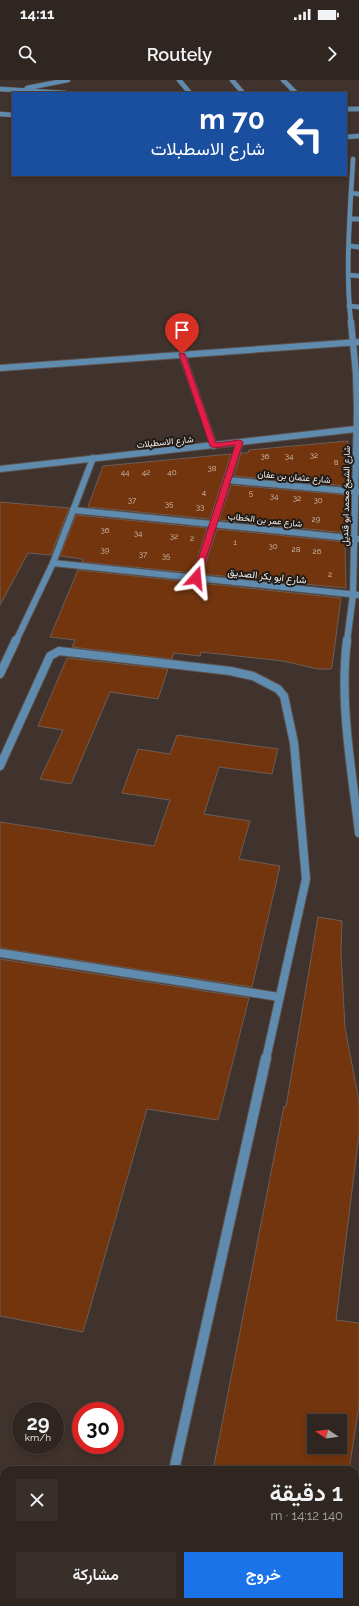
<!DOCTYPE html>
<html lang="ar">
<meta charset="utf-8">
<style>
:root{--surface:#302621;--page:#382e2a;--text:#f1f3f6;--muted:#a8a5a5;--line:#4b433f;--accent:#1a73e8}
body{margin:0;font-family:Raleway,Vazirmatn,sans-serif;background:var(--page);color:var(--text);direction:rtl;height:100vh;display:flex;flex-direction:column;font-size:15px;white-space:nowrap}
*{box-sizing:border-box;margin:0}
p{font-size:13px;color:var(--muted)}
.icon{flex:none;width:22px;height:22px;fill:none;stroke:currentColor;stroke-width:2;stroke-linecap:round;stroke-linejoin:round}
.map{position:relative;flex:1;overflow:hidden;direction:ltr}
.panel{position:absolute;left:0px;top:1386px;width:359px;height:140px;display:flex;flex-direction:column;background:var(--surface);border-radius:12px 12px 0 0;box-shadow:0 2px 6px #0003,0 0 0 1px var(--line);direction:rtl}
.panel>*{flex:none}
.guide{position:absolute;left:12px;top:12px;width:335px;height:84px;border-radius:0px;box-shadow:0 2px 6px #0003,0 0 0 1px var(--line);direction:rtl;background:#1a4fa0;color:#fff;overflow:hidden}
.needle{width:26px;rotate:283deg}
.controls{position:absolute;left:307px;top:1334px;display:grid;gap:8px}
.controls a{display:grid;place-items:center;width:40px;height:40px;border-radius:0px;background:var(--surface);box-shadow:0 2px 6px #0003,0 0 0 1px var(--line);font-size:20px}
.speed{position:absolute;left:12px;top:1322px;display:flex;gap:8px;font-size:20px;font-weight:700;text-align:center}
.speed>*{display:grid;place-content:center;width:52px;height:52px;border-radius:50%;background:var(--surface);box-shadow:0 2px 6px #0003,0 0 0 1px var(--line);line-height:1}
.speed small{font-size:10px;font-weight:400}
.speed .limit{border:6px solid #d22;background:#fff;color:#111}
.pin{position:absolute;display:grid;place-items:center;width:34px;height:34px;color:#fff;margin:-41px -17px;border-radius:50% 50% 50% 0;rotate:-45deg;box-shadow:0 0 4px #0007}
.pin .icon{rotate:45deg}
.me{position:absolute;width:44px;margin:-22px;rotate:18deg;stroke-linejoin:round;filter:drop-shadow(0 0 3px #0008)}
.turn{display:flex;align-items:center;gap:14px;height:84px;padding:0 16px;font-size:18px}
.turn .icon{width:52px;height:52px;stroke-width:2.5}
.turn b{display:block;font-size:28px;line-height:34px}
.round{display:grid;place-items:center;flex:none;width:42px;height:42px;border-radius:0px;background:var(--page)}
.head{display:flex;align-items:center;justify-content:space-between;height:68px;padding:0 16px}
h1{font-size:24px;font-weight:600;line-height:30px}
.cta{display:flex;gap:8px;margin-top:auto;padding:8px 16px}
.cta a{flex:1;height:46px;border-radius:0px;background:var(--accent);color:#fff;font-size:16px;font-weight:600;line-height:46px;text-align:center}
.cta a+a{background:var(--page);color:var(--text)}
.status{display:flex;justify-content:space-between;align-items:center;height:28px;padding:0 20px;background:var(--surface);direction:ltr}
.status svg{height:11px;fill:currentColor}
header{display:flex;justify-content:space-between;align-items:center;height:52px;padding:0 16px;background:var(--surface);font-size:18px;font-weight:600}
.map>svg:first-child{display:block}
.building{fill:#72350e;stroke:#6d5e56;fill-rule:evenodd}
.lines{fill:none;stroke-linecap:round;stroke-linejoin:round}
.service-far2-casing{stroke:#5e504b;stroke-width:8}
.service-far1-casing{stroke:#5e504b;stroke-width:10}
.service-casing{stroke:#5e504b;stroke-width:12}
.minor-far2-casing{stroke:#5e504b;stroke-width:5.5}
.minor-far1-casing{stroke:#5e504b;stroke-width:8}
.minor-casing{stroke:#5e504b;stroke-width:10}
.service-far2{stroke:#5f8cae;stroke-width:6}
.service-far1{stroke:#5f8cae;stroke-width:8}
.service{stroke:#5f8cae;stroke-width:10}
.minor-far2{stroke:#5f8cae;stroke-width:4.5}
.minor-far1{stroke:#5f8cae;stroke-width:6}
.minor{stroke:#5f8cae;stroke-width:8}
.route{fill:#e11d48;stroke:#92132f}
.labels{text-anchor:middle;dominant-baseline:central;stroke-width:4;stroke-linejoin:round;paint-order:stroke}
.number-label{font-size:8px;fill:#d7c1b4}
.far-street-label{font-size:9px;fill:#f9f0ec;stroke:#221c19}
.street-label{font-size:10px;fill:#f9f0ec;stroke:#221c19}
</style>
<div class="status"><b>14:11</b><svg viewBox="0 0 49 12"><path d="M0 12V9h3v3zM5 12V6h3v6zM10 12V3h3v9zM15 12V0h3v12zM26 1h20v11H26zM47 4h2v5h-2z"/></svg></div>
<header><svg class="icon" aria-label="forward" viewBox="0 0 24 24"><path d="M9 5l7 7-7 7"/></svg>Routely<svg class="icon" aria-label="search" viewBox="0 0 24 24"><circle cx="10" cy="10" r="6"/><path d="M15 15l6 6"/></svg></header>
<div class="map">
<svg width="359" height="1526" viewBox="0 0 359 1526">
<rect width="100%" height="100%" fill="#40322c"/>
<g class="building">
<polygon points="348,361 347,406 234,396 241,373 248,373 249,370"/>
<polygon points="231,374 210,439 88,427 103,386"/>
<polygon points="231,405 347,415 347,453 219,440"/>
<polygon points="0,422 69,428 51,475 28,473 0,525"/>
<polygon points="76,435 207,448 193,493 82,482 83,479 60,476"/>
<polygon points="217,449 345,462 346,508 202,494"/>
<polygon points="78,490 341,518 332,587 331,589 318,589 283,581 201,572 200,576 174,573 172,579 72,567 75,560 50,557"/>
<polygon points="67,578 168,589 158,619 110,612 71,704 40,699 63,650 38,646"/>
<polygon points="177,655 278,669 272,694 219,687 204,734 250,741 239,779 280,786 252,907 0,868 0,742 154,766 170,720 122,713 138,669 170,674"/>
<path d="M318 837 342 841 341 872 345 948 359 1021V1054L336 1240 359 1243V1325L349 1390H213L284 1026 286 1027ZM314 1341H340V1367H314Z"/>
<polygon points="0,879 249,918 218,1040 147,1029 83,1252 0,1236"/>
</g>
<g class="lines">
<g class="service-far2-casing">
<polyline id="service-far2" points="16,561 53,483"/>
</g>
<g class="service-far1-casing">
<g id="service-far1">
<polyline points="0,594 16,560"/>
<polyline points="0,686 50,576 59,571 230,591 253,596 278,609 284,616 294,663 306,799 266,979"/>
<polyline points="0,873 279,917"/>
</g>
</g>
<g class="service-casing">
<g id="service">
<polyline points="174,1390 266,978"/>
<polyline points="143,1526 144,1522"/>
</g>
</g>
<g class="minor-far2-casing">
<g id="minor-far2">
<polyline points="179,0 190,13"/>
<polyline points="232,0 243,13"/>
<polyline points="283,0 296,13"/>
<polyline points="27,8 68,0"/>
<polyline points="0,9 65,13"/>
<polyline points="346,29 359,29"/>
<polyline points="0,34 13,35"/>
<polyline points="346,57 359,56"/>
<polyline points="351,113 359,114"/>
<polyline points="350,139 359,139"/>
<polyline points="350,166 359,167"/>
<polyline points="349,195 359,196"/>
<polyline points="349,226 359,227"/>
<path d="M351 243C345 190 350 133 353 79"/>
</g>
</g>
<g class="minor-far1-casing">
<g id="minor-far1">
<polyline points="182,274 214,366"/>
<polyline points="0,288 359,262"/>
<polyline points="93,378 53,483 359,515"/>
<polyline points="0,389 356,349"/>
<polyline points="227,400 359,412"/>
<polyline points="73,430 359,459"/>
<polyline points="196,498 240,362"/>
<polyline points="347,561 353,515 357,330 356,294 351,242"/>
</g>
</g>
<g class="minor-casing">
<path id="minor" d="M347 560C339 624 352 690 359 753"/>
</g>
<use href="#service-far2" class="service-far2"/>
<use href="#service-far1" class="service-far1"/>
<use href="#service" class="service"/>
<use href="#minor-far2" class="minor-far2"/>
<use href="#minor-far1" class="minor-far1"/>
<use href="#minor" class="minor"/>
</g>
<polygon class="route" points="180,273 185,274 216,363 240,360 243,362 200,498 196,500 192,498 235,365 214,368 210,366 179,274"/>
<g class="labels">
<g class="number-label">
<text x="314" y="375">32</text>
<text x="265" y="376">36</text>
<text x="289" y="376">34</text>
<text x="336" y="382">8</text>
<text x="212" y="388">38</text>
<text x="125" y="392">44</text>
<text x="146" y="392">42</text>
<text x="172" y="392">40</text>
<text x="204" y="412">4</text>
<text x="251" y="413">5</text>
<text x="274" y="416">34</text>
<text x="297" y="418">32</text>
<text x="132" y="420">37</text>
<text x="318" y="420">30</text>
<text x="169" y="424">35</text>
<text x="200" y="427">33</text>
<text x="316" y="439">29</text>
<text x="105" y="450">36</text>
<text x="138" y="453">34</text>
<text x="174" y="456">32</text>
<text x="192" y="458">2</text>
<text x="235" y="462">1</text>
<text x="273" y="466">30</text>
<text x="296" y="469">28</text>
<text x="105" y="470">39</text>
<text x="317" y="471">26</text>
<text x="143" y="474">37</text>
<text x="166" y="476">35</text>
<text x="330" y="494">2</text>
</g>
<g class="far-street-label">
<text transform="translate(165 362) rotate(-6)">شارع الاسطبلات</text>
<text transform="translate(294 397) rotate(5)">شارع عثمان بن عفان</text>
<text transform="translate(346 416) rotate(-89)">شارع الشيخ محمد ابو قنديل</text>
<text transform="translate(265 440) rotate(6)">شارع عمر بن الخطاب</text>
</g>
<g class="street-label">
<text transform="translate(267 496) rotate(6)">شارع ابو بكر الصديق</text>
</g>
</g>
</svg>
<div class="controls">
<a><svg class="needle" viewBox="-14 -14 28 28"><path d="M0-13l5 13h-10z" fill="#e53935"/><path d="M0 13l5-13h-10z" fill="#a8a5a5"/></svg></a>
</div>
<div class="speed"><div>29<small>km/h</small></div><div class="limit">30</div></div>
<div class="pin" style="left:182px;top:274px;background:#d93025"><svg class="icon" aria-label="arrive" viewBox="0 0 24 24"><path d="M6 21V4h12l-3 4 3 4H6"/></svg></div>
<svg class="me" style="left:196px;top:498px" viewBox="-20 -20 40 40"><path d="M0-17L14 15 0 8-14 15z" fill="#e11d48" stroke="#fff" stroke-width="4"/></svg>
<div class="guide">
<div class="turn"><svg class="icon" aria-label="left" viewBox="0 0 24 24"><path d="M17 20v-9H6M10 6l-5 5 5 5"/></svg><div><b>70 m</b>شارع الاسطبلات</div></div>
</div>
<section class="panel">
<div class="head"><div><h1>1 دقيقة</h1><p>140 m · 14:12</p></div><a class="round"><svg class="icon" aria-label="close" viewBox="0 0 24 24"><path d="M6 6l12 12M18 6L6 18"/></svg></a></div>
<div class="cta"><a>خروج</a><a>مشاركة</a></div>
</section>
</div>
